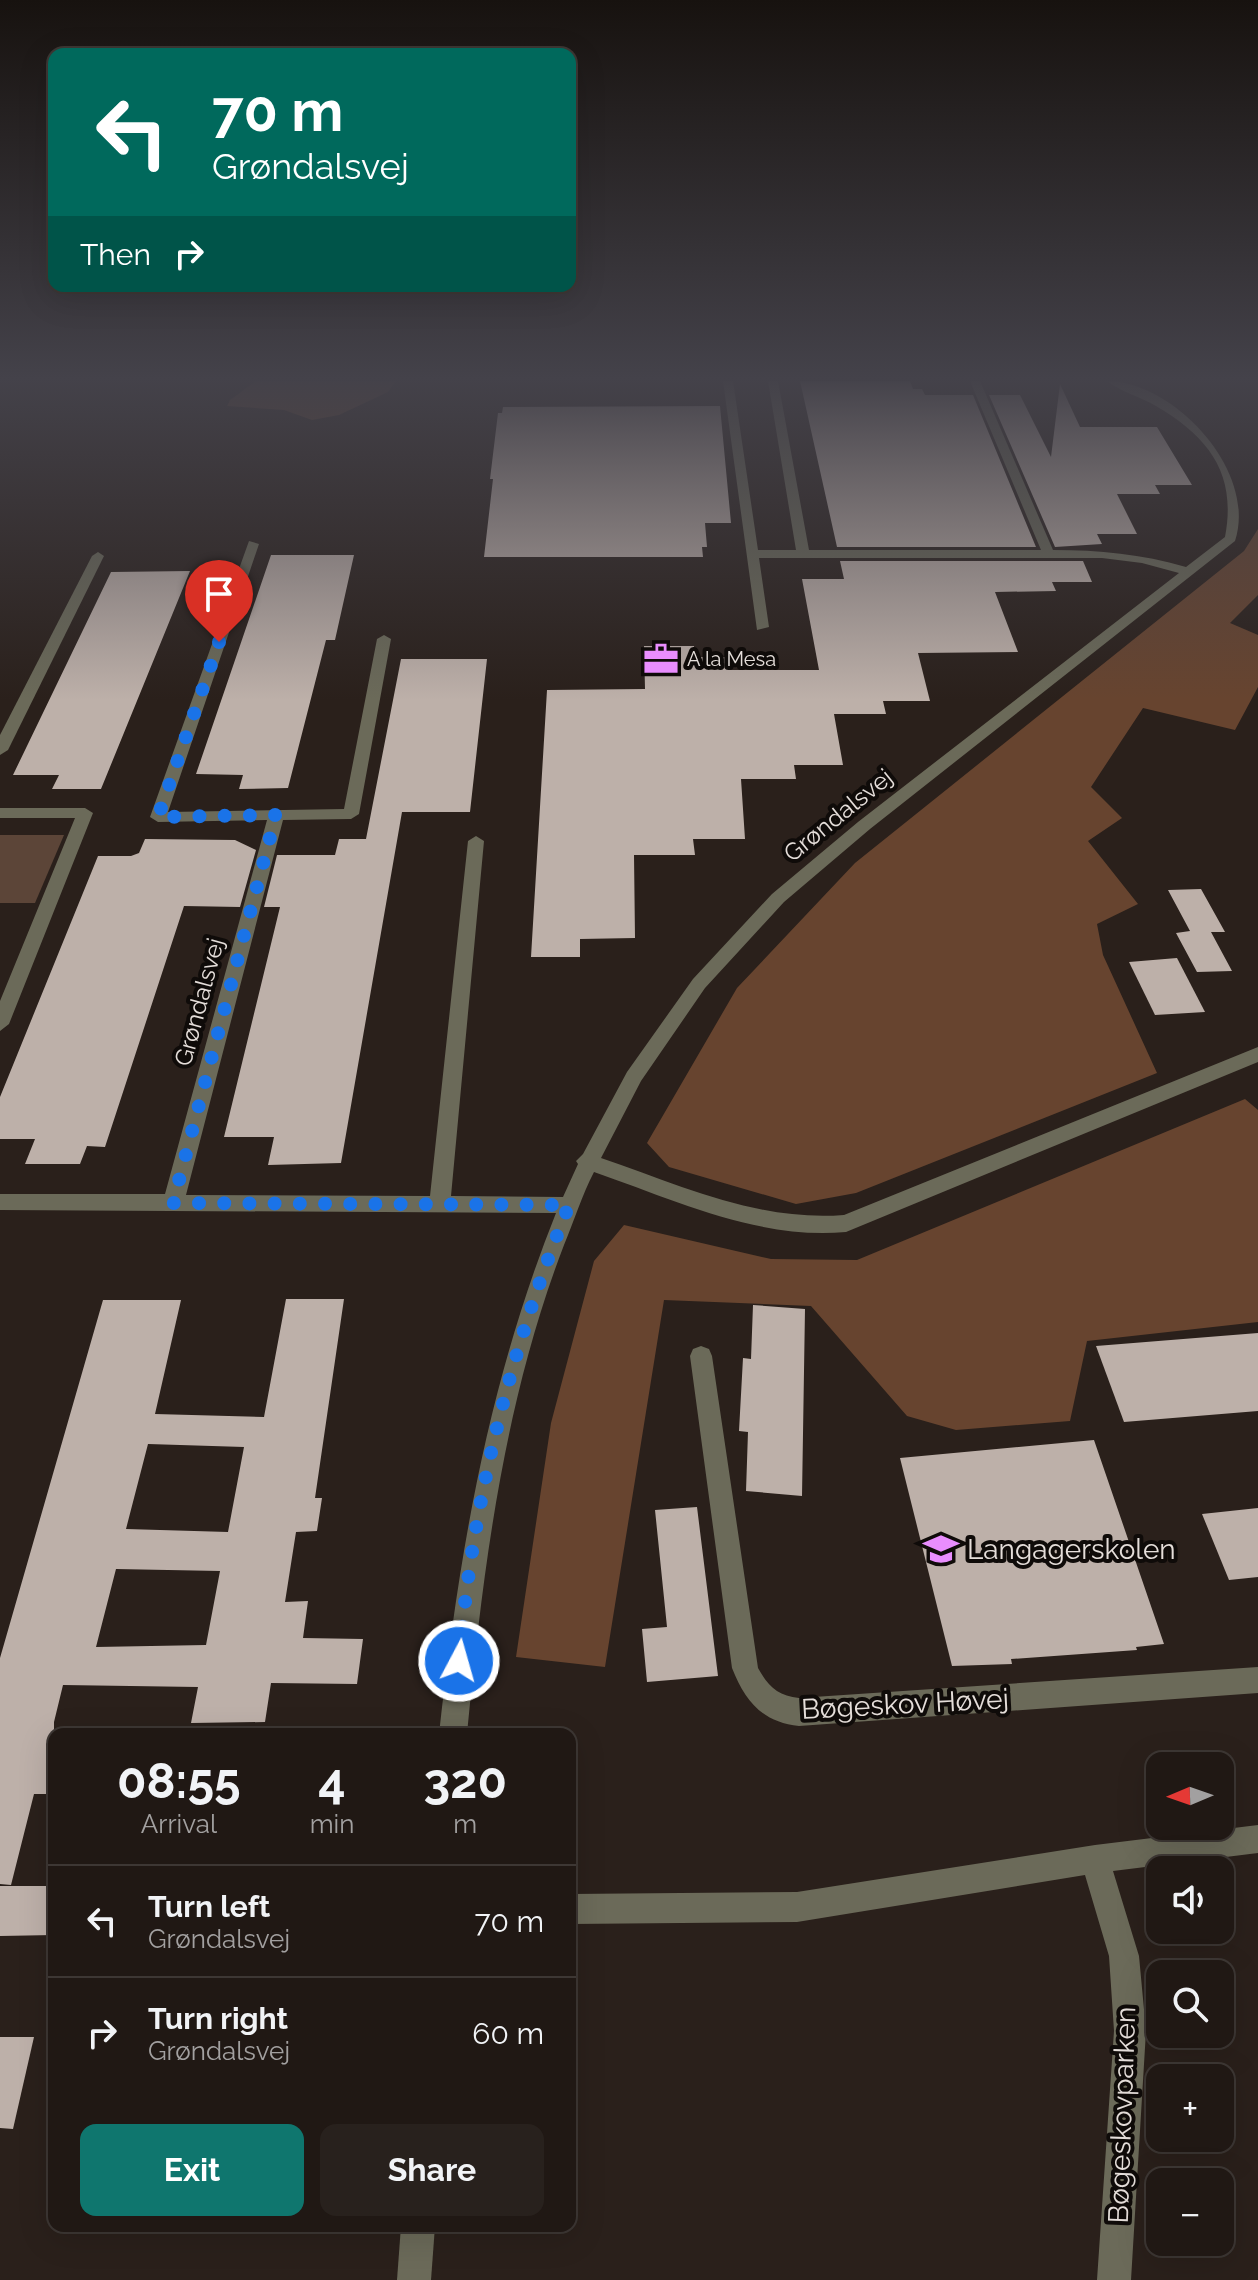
<!DOCTYPE html>
<meta charset="utf-8">
<style>
:root{--surface:#201814;--page:#28211d;--text:#f1f3f6;--muted:#a2a0a0;--line:#3d3734;--accent:#0f766e}
body{margin:0;font-family:Raleway,sans-serif;background:var(--page);color:var(--text);height:100vh;display:flex;flex-direction:column;font-size:30px;white-space:nowrap}
*{box-sizing:border-box;margin:0}
p{font-size:26px;color:var(--muted)}
.icon{flex:none;width:44px;height:44px;fill:none;stroke:currentColor;stroke-width:2;stroke-linecap:round;stroke-linejoin:round}
.map{position:relative;flex:1;overflow:hidden}
.sheet{position:absolute;left:48px;top:1728px;width:528px;height:504px;display:flex;flex-direction:column;background:var(--surface);border-radius:16px;box-shadow:0 8px 32px #0002,0 0 0 2px var(--line)}
.sheet>*{flex:none}
.guide{position:absolute;left:48px;top:48px;width:528px;height:244px;border-radius:16px;box-shadow:0 8px 32px #0002,0 0 0 2px var(--line);background:#00695c;color:#fff;overflow:hidden}
.needle{width:52px;rotate:268deg}
.fabs{position:absolute;left:1146px;top:1752px;display:grid;gap:16px}
.fabs a{display:grid;place-items:center;width:88px;height:88px;border-radius:16px;background:var(--surface);box-shadow:0 8px 32px #0002,0 0 0 2px var(--line);font-size:40px}
.pin{position:absolute;display:grid;place-items:center;width:68px;height:68px;color:#fff;margin:-82px -34px;border-radius:50% 50% 50% 0;rotate:-45deg;box-shadow:0 0 8px #0007}
.pin .icon{rotate:45deg}
.me{position:absolute;width:88px;margin:-44px;rotate:6deg;stroke-linejoin:round;filter:drop-shadow(0 0 6px #0008)}
.turn{display:flex;align-items:center;gap:28px;height:168px;padding:0 32px;font-size:36px}
.turn .icon{width:104px;height:104px;stroke-width:2.5}
.turn b{display:block;font-size:56px;line-height:68px}
.then{display:flex;align-items:center;height:76px;padding:0 32px;background:#0003;gap:16px;font-size:30px}
.eta{display:flex;justify-content:space-evenly;align-items:center;height:136px;text-align:center}
.eta b{font-size:48px;font-weight:700;line-height:56px}
.button{display:flex;gap:16px;margin-top:auto;padding:16px 32px}
.button a{flex:1;height:92px;border-radius:16px;background:var(--accent);color:#fff;font-size:32px;font-weight:700;line-height:92px;text-align:center}
.button a+a{background:var(--page);color:var(--text)}
ul{padding:0;list-style:none}
li{display:flex;align-items:center;gap:24px;height:112px;padding:0 32px;border-top:2px solid var(--line)}
li div{flex:1}
li b{display:block;font-size:30px}
li em{font-style:normal}
.map>svg:first-child{display:block}
.green{fill:#5c4538}
.forest{fill:#67442f}
.building{fill:#bdb0a9;fill-rule:evenodd}
.lines{fill:none;stroke-linecap:round;stroke-linejoin:round}
.minor{fill:#6b6a59;fill-rule:evenodd}
.route{stroke:#1a73e8;stroke-width:14;stroke-dasharray:0 25.2}
.labels{text-anchor:middle;dominant-baseline:central;stroke-width:8;stroke-linejoin:round;paint-order:stroke}
.far-poi-label{font-size:20px;fill:#e5deda;stroke:#0f0b09;text-anchor:start}
.street-label{font-size:24px;fill:#e5deda;stroke:#0f0b09}
.near-poi-label{font-size:28px;fill:#e5deda;stroke:#0f0b09;text-anchor:start}
.near-street-label{font-size:28px;fill:#e5deda;stroke:#0f0b09}
</style>
<div class="map">
<svg width="1258" height="2280" viewBox="0 0 1258 2280">
<rect width="100%" height="100%" fill="#2a201b"/>
<polygon class="green" points="0,835 64,835 35,903 0,903"/>
<g class="forest">
<polygon points="256,381 396,381 388,392 339,415 323,418 312,420 284,410 227,406 230,400"/>
<polygon points="1258,529 1258,595 1230,623 1258,635 1258,687 1235,730 1143,708 1091,787 1122,818 1088,841 1138,904 1097,924 1103,955 1157,1073 856,1193 796,1204 669,1167 647,1143 737,988 855,863 1244,551"/>
<polygon points="1245,1099 1258,1110 1258,1322 1087,1341 1070,1421 956,1430 907,1416 811,1306 664,1300 605,1667 516,1657 551,1423 594,1261 624,1225 771,1259 857,1260"/>
</g>
<g class="building">
<polygon points="800,381 910,381 913,389 922,389 925,395 973,395 1036,547 837,547"/>
<polygon points="1060,384 1080,427 1157,427 1192,485 1155,485 1160,494 1117,494 1137,534 1097,534 1102,544 1055,547 989,395 1020,395 1051,457"/>
<polygon points="720,406 731,523 705,523 707,547 702,547 703,557 484,557 493,479 490,479 498,413 502,413 503,407"/>
<polygon points="271,555 354,555 335,640 326,640 288,788 239,789 243,775 196,774"/>
<polygon points="840,561 1083,561 1092,582 1052,582 1056,591 995,592 1018,652 918,653 930,701 883,701 886,714 834,714 843,765 794,765 796,779 741,779 745,839 693,839 695,855 634,855 635,938 580,939 580,957 531,957 547,690 645,689 644,646 694,646 695,657 727,657 729,670 819,670 802,579 844,579"/>
<polygon points="190,571 101,789 52,789 59,775 13,775 111,572"/>
<polygon points="401,659 487,659 470,812 402,812 341,1163 268,1165 274,1137 224,1137 280,907 264,907 277,855 335,855 339,839 366,839"/>
<polygon points="145,839 235,840 256,850 240,907 184,906 105,1147 87,1146 80,1164 25,1164 35,1139 0,1139 0,1097 98,856 131,856 139,853"/>
<polygon points="1201,889 1225,932 1211,932 1232,971 1197,972 1176,933 1190,931 1168,890"/>
<polygon points="1177,958 1205,1012 1155,1015 1129,962"/>
<path d="M286 1299H344L315 1498H322L317 1531 296 1532 285 1602 308 1601 303 1638 363 1639 357 1684 271 1683 265 1722 191 1723 198 1687 63 1685 54 1722V1794H34L11 1885 0 1884V1658L103 1300H181L155 1414 264 1417ZM148 1444 244 1447 228 1532 126 1529ZM116 1569 220 1571 206 1645 96 1647Z"/>
<polygon points="753,1305 805,1309 802,1496 746,1491 748,1432 739,1431 743,1358 751,1359"/>
<polygon points="1258,1333 1258,1411 1124,1422 1096,1346"/>
<polygon points="1094,1440 1164,1644 1136,1647 1137,1650 1011,1659 1012,1664 952,1666 900,1458"/>
<polygon points="697,1507 718,1676 647,1682 642,1629 667,1627 655,1510"/>
<polygon points="1258,1508 1258,1577 1229,1580 1202,1514"/>
<polygon points="0,1886 54,1886 54,1935 0,1936"/>
<polygon points="0,2037 34,2037 13,2129 0,2128"/>
</g>
<g class="lines">
<g class="minor">
<path d="M723 381H733L758 550H796L768 381H778L809 550H1041L970 381H980L1053 550C1100 550 1141 554 1186 567L1225 537C1237 474 1209 437 1156 406 1141 397 1119 391 1107 381 1173 381 1258 470 1235 541L870 829 784 902 705 988 641 1081 601 1158C680 1185 759 1222 844 1215L1258 1047V1062L846 1232C758 1240 675 1200 594 1172 582 1195 574 1221 564 1245 504 1401 483 1568 467 1734H439C459 1553 488 1383 556 1213L0 1210V1194H165L267 820 158 822 150 817 249 541 259 544 168 812 344 809 377 639 384 635 391 639 359 814 351 819 283 820 186 1195 430 1196 468 841 476 836 484 841 451 1196 563 1197 578 1164 576 1161 583 1154 627 1072 693 979 772 894 858 822 1179 573 1142 563 1102 558H759L769 627 757 630Z"/>
<polygon points="98,552 104,556 8,750 0,755 0,735 92,556"/>
<polygon points="0,808 85,808 93,813 9,1024 0,1031 0,1001 75,818 0,818"/>
<path d="M701 1346 709 1349 712 1356 758 1668C768 1686 778 1696 799 1698L1258 1667V1693L799 1726C762 1722 745 1701 732 1668L690 1356 693 1349Z"/>
<polygon points="1258,1825 1258,1853 1113,1871 1139,1956 1146,2031 1131,2280 1097,2280 1114,2031 1109,1956 1085,1875 797,1922 570,1924 570,1894 797,1892 1095,1845"/>
<polygon points="401,2226 435,2226 431,2280 397,2280"/>
</g>
</g>
<linearGradient id="sky" x2="0" y2="1"><stop stop-color="#17120f"/><stop offset="0.54" stop-color="#44424a"/><stop offset="1" stop-color="#44424a" stop-opacity="0"/></linearGradient>
<rect width="1258" height="700" fill="url(#sky)"/>
<g class="lines">
<path class="route" d="M219 642 158 817 276 815 173 1203 569 1205C510 1350 472 1504 459 1661"/>
</g>
<defs>
<g id="office-bare" transform="scale(2.76)"><path d="M-6-3h4V-5.5h4V-3h4V5H-6ZM-1-4.5V-3h2v-1.5ZM-6 0V1H6V0Z" fill="#e98dfe" stroke="#0f0b09" stroke-width="2.5" paint-order="stroke"/></g>
<g id="school-bare" transform="scale(2.76)"><path d="M0-5L7-2L0 1L-7-2ZM-4 1L0 2.5L4 1V4Q0 6-4 4Z" fill="#e98dfe" stroke="#0f0b09" stroke-width="2.5" paint-order="stroke"/></g>
</defs>
<g fill-rule="evenodd">
<use href="#office-bare" x="661" y="659"/>
<use href="#school-bare" x="941" y="1549"/>
</g>
<g class="labels">
<g class="far-poi-label">
<text x="687" y="659">A la Mesa</text>
</g>
<g class="street-label">
<text transform="translate(838 815) rotate(-39)">Grøndalsvej</text>
<text transform="translate(199 1002) rotate(-75)">Grøndalsvej</text>
</g>
<g class="near-poi-label">
<text x="967" y="1549">Langagerskolen</text>
</g>
<g class="near-street-label">
<text transform="translate(905 1704) rotate(-3)">Bøgeskov Høvej</text>
<text transform="translate(1122 2115) rotate(-88)">Bøgeskovparken</text>
</g>
</g>
</svg>
<div class="fabs">
<a><svg class="needle" viewBox="-14 -14 28 28"><path d="M0-13l5 13h-10z" fill="#e53935"/><path d="M0 13l5-13h-10z" fill="#a2a0a0"/></svg></a>
<a><svg class="icon" aria-label="sound" viewBox="0 0 24 24"><path d="M4 9h4l5-4v14l-5-4H4zM17 9q2 3 0 6"/></svg></a>
<a><svg class="icon" aria-label="search" viewBox="0 0 24 24"><circle cx="10" cy="10" r="6"/><path d="M15 15l6 6"/></svg></a>
<a>+</a>
<a>−</a>
</div>
<div class="pin" style="left:219px;top:642px;background:#d93025"><svg class="icon" aria-label="arrive" viewBox="0 0 24 24"><path d="M6 21V4h12l-3 4 3 4H6"/></svg></div>
<svg class="me" style="left:459px;top:1661px" viewBox="-20 -20 40 40"><circle r="17" fill="#1a73e8" stroke="#fff" stroke-width="3"/><path d="M0-11L8 9 0 5-8 9z" fill="#fff"/></svg>
<div class="guide">
<div class="turn"><svg class="icon" aria-label="left" viewBox="0 0 24 24"><path d="M17 20v-9H6M10 6l-5 5 5 5"/></svg><div><b>70 m</b>Grøndalsvej</div></div>
<div class="then">Then<svg class="icon" aria-label="right" viewBox="0 0 24 24"><path d="M7 20v-9h11M14 6l5 5-5 5"/></svg></div>
</div>
<section class="sheet">
<div class="eta">
<div><b>08:55</b><p>Arrival</p></div>
<div><b>4</b><p>min</p></div>
<div><b>320</b><p>m</p></div>
</div>
<ul>
<li><svg class="icon" aria-label="left" viewBox="0 0 24 24"><path d="M17 20v-9H6M10 6l-5 5 5 5"/></svg><div><b>Turn left</b><p>Grøndalsvej</p></div><em>70 m</em></li>
<li><svg class="icon" aria-label="right" viewBox="0 0 24 24"><path d="M7 20v-9h11M14 6l5 5-5 5"/></svg><div><b>Turn right</b><p>Grøndalsvej</p></div><em>60 m</em></li>
</ul>
<div class="button"><a>Exit</a><a>Share</a></div>
</section>
</div>
